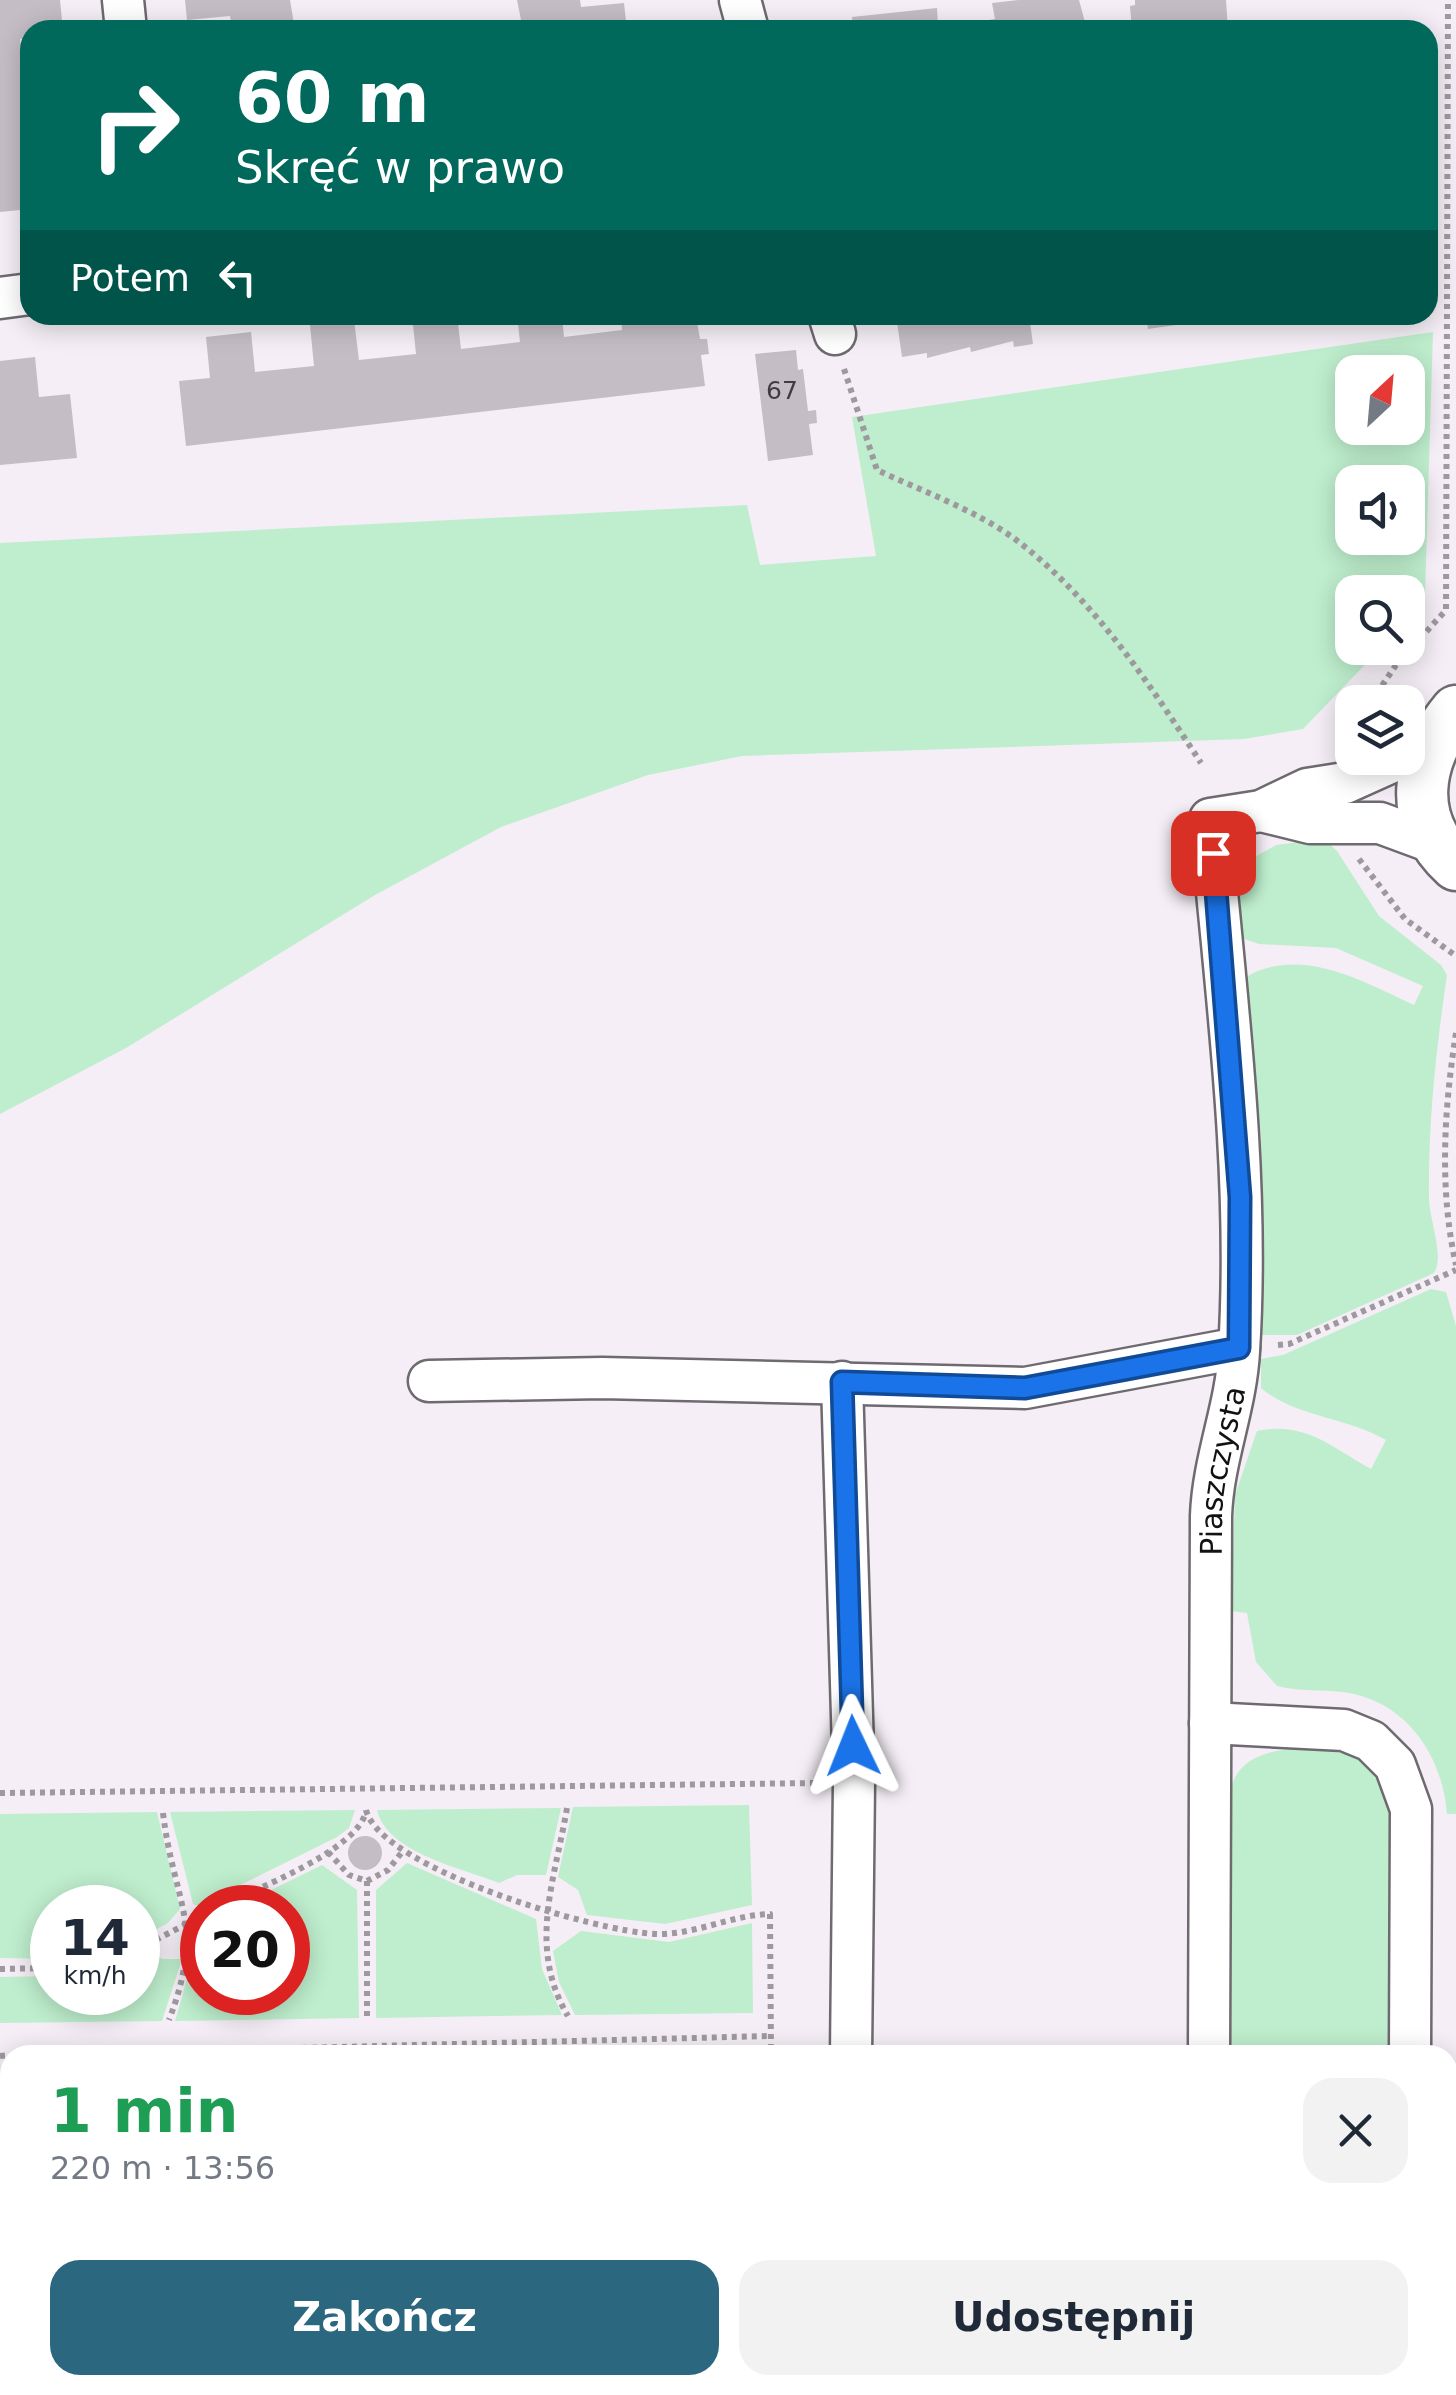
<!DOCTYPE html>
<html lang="pl">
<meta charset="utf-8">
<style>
:root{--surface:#fff;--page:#f2f2f3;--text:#1f2937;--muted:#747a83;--accent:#2b677f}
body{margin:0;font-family:"DejaVu Sans",sans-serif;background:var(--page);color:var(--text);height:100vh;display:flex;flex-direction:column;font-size:38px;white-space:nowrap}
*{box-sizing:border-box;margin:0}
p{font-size:32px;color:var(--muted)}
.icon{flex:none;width:55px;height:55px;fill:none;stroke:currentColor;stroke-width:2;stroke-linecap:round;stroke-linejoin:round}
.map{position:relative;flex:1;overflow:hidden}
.details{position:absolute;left:0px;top:2045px;width:1458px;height:350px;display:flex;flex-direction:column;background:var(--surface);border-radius:30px 30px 0 0;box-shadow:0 5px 25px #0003}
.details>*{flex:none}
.hud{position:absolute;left:20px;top:20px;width:1418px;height:305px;border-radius:30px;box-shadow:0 5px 25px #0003;background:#00695c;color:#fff;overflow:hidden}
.needle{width:65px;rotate:26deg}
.tools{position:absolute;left:1335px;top:355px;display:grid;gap:20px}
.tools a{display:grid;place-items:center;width:90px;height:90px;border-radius:20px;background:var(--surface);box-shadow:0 5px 25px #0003;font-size:50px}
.speed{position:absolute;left:30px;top:1885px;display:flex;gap:20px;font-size:50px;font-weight:700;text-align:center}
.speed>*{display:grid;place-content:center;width:130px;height:130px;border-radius:50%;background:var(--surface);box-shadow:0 5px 25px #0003;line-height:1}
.speed small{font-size:25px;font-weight:400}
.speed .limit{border:15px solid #d22;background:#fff;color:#111}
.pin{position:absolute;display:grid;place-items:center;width:85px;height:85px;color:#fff;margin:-42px;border-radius:20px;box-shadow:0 5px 15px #0006}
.me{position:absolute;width:110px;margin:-55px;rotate:358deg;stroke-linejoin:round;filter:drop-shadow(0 0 8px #0008)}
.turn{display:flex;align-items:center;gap:35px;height:210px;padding:0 50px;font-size:45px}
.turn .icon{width:130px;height:130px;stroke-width:2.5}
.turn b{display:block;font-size:70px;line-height:85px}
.then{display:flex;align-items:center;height:95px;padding:0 50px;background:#0003;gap:20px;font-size:38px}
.round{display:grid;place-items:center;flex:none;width:105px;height:105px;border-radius:30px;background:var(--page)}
.overview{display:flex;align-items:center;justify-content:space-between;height:170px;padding:0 50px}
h1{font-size:60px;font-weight:800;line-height:75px;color:#1e9e55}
.action{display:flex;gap:20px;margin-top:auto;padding:20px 50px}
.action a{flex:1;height:115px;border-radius:30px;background:var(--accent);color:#fff;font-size:40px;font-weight:800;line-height:115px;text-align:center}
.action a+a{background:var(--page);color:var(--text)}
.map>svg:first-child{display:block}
.green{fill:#beeecd;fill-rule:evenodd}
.building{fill:#c4bdc5}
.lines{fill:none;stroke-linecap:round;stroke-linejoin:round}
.minor-casing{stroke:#6f6970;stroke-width:45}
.major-casing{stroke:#6f6970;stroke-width:55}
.path{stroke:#9e999e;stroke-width:6;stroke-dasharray:5 5;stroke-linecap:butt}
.minor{stroke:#fff;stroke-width:40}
.major{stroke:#fff;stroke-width:50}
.route-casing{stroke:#114b97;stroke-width:25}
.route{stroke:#1a73e8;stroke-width:18}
.labels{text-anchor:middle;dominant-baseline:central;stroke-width:8;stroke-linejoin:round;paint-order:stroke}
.number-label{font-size:25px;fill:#3f3c40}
.street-label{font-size:30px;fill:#131113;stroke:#fff}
</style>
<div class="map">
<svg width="1456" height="2395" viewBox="0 0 1456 2395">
<rect width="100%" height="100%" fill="#f5eef6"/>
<g class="green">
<path d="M1433 332 1425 595 1408 616V592H1352V648H1381L1303 729 1244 739 742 756 648 775 501 827 375 895 126 1048 0 1114V543L747 505 760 565 876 556 852 417ZM1352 372H1408V428H1352ZM1352 482H1408V538H1352Z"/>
<path d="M1324 839 1337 851 1379 916 1441 965 1447 975C1436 1050 1428 1123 1429 1198 1429 1219 1445 1257 1434 1273L1297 1335H1262L1261 1136 1246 977C1301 945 1364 982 1414 1005L1423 986 1336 948 1259 944 1242 938 1237 891 1246 862 1276 845Z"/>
<path d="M1431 1289 1446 1292 1456 1326V1814H1447C1443 1760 1411 1707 1354 1694 1329 1688 1302 1693 1277 1686L1256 1662 1247 1613 1231 1611 1235 1495 1257 1431C1306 1421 1332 1448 1371 1469L1386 1440C1347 1417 1296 1417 1261 1388V1359L1283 1355Z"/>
<path d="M1320 1746C1360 1752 1377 1770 1389 1808V2055H1230L1232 1785C1243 1749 1288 1749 1320 1746Z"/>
<polygon points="749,1805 752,1905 665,1924 587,1915 578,1890 558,1877 573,1807"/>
<path d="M561 1808 546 1875H517L499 1883C462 1868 387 1853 377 1810Z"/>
<polygon points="355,1810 349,1828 337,1837 198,1906 193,1904 170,1812"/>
<polygon points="157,1812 180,1909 168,1923 138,1939 138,1908 52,1908 52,1959 0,1958 0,1814"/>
<polygon points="407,1863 536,1919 542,1969 562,2015 376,2018 376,1890"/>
<path d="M322 1865 357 1890 359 2018 175 2021C182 2002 191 1953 202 1943V1992H288V1908L237 1907Z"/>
<polygon points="752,1923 753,2013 575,2015 559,1982 553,1951 581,1931 669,1942"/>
<polygon points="152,1951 162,1959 182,1959 162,2021 0,2023 0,1977 52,1976 52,1992 138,1992 138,1958"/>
<polygon points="1448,2129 1456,2130 1456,2395 1230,2395 1230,2385 1448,2385"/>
</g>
<g class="building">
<polygon points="0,0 60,0 63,30 30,30 30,38 20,39 24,71 30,70 30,209 0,212"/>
<polygon points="185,0 290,0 295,30 232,30 230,16 187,20"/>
<polygon points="517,0 580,0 581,7 624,3 627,30 523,30"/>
<polygon points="1019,0 1079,0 1087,30 990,30 989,20 995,19 992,3"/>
<polygon points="1135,0 1226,0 1228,30 1132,30 1130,6 1135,5"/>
<polygon points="937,8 938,25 944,24 944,30 853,30 852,17"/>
<polygon points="412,315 457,315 461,349 520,342 517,315 562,315 564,337 622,330 621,315 666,315 667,325 697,322 700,339 707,339 709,354 701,355 705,386 186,446 179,381 210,378 206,337 251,332 255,372 314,366 310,325 354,320 359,360 416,354"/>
<polygon points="896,315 1029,315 1033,344 1014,347 1013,341 971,352 970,347 927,358 927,353 902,357"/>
<polygon points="1119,315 1182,315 1183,324 1148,329 1147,322 1120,325"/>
<polygon points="796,350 798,370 803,369 808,411 816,410 817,423 809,424 813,455 768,461 755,354"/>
<polygon points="35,357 39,397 70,394 77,458 0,465 0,361"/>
<circle cx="365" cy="1853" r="17"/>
</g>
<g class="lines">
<g class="minor-casing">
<g id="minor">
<polyline points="123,0 126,30"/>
<polyline points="740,0 748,30"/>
<polyline points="0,298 30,294"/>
<polyline points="829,315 835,334"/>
<polyline points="1261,811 1310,823 1380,823 1437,844"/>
<polyline points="429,1381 602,1378 1025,1388 1239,1348"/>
<polyline points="842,1382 854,1783 851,2055"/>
<polyline points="1210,1723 1344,1730 1371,1741 1395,1765 1411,1809 1410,2055"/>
<path id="s1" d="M1209 2055 1211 1516C1213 1459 1236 1408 1239 1351 1250 1175 1226 995 1210 819L1261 811 1307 789 1345 783 1434 743"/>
<polyline points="1209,2385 1209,2395"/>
<polyline points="820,2395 822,2385"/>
</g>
</g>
<g class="major-casing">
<path id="major" d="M1456 711C1416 759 1406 820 1456 865"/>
</g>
<g class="path">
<path d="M844 369 877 470C922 491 975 510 1015 539 1094 599 1148 682 1201 763"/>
<polyline points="1371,702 1396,665 1446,610 1448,0"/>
<polyline points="1346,744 1352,726"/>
<polyline points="1359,859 1405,919 1456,956"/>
<path d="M1456 1033C1444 1109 1439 1190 1456 1265"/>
<polyline points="1278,1345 1289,1344 1456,1270"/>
<polyline points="0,1793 817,1783"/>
<path d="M567 1808C555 1879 527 1948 568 2016"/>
<path d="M366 1810C381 1869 597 1932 656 1934 695 1935 731 1915 770 1914L771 2055"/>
<path d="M163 1813C174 1905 206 1923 169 2020"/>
<polyline points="328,1852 349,1875 367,1881 388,1870 402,1852"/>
<polyline points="367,1881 367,2018"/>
<path d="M218 1908C254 1889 358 1851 366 1811"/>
<polyline points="138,1949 202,1916"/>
<polyline points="0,1969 52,1968"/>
<polyline points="22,2055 771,2036"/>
<polyline points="0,2056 10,2055"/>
<polyline points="0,2381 10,2381"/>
<polyline points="125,2385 125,2395"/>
<polyline points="526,2385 526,2395"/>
<polyline points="775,2385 776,2395"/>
<polyline points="33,2395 34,2385"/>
</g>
<use href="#minor" class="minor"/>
<use href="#major" class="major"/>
</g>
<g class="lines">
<g class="route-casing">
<polyline id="route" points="853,1746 842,1382 1025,1388 1239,1348 1240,1197 1213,853"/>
</g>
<use href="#route" class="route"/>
</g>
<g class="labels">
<g class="number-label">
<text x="782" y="390">67</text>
</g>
<g class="street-label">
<text stroke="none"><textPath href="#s1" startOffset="585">Piaszczysta</textPath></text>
</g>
</g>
</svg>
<div class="tools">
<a><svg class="needle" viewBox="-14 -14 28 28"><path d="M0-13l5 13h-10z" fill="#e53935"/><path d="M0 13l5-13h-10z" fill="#747a83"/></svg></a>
<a><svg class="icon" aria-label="sound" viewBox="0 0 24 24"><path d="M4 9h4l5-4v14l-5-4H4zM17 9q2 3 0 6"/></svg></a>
<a><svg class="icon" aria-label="search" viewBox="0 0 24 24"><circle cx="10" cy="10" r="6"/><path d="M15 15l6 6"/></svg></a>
<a><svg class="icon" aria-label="layers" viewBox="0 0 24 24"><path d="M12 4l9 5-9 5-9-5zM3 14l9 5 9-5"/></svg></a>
</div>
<div class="speed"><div>14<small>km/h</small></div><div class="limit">20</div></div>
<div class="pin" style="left:1213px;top:853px;background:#d93025"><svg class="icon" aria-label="arrive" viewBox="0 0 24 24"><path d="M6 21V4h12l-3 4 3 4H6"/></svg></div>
<svg class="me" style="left:853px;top:1746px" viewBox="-20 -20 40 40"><path d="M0-17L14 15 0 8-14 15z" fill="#1a73e8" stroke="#fff" stroke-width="4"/></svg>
<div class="hud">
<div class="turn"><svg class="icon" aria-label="right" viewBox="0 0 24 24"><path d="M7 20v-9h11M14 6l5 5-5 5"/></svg><div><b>60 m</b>Skręć w prawo</div></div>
<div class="then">Potem<svg class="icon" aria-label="left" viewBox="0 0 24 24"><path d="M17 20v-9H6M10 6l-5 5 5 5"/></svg></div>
</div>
<section class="details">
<div class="overview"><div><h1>1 min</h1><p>220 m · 13:56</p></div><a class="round"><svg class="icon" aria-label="close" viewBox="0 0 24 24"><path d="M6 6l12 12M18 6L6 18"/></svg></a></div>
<div class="action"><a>Zakończ</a><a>Udostępnij</a></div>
</section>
</div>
